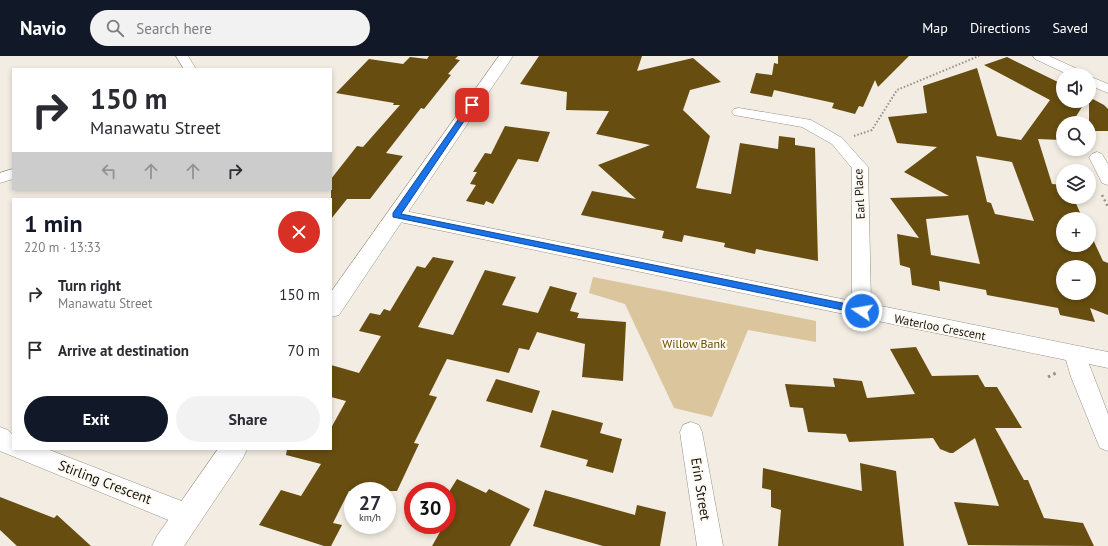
<!DOCTYPE html>
<meta charset="utf-8">
<style>
:root{--surface:#fff;--page:#f2f2f3;--text:#2b2b33;--muted:#7c7c81;--accent:#111827}
body{margin:0;font-family:"PT Sans",sans-serif;background:var(--page);color:var(--text);height:100vh;display:flex;flex-direction:column;font-size:15px;white-space:nowrap}
*{box-sizing:border-box;margin:0}
p{font-size:13px;color:var(--muted)}
.icon{flex:none;width:22px;height:22px;fill:none;stroke:currentColor;stroke-width:2;stroke-linecap:round;stroke-linejoin:round}
.map{position:relative;flex:1;overflow:hidden}
.sheet{position:absolute;left:12px;top:142px;width:320px;height:252px;display:flex;flex-direction:column;background:var(--surface);border-radius:0px;box-shadow:0 2px 6px #0003}
.sheet>*{flex:none}
.guide{position:absolute;left:12px;top:12px;width:320px;height:122px;border-radius:0px;box-shadow:0 2px 6px #0003;background:#fff;color:var(--text);overflow:hidden}
.buttons{position:absolute;left:1056px;top:12px;display:grid;gap:8px}
.buttons a{display:grid;place-items:center;width:40px;height:40px;border-radius:50%;background:var(--surface);box-shadow:0 2px 6px #0003;font-size:20px}
.speed{position:absolute;left:344px;top:426px;display:flex;gap:8px;font-size:20px;font-weight:700;text-align:center}
.speed>*{display:grid;place-content:center;width:52px;height:52px;border-radius:50%;background:var(--surface);box-shadow:0 2px 6px #0003;line-height:1}
.speed small{font-size:10px;font-weight:400}
.speed .limit{border:6px solid #d22;background:#fff;color:#111}
.pin{position:absolute;display:grid;place-items:center;width:34px;height:34px;color:#fff;margin:-17px;border-radius:8px;box-shadow:0 2px 6px #0006}
.me{position:absolute;width:44px;margin:-22px;rotate:282deg;stroke-linejoin:round;filter:drop-shadow(0 0 3px #0008)}
.turn{display:flex;align-items:center;gap:14px;height:84px;padding:0 12px;font-size:18px}
.turn .icon{width:52px;height:52px;stroke-width:2.5}
.turn b{display:block;font-size:28px;line-height:34px}
.lanes{display:flex;align-items:center;height:38px;padding:0 12px;background:#0003;justify-content:center;gap:20px;direction:ltr}
.lanes .off{opacity:.35}
.round{display:grid;place-items:center;flex:none;width:42px;height:42px;border-radius:21px;background:var(--page)}
.overview{display:flex;align-items:center;justify-content:space-between;height:68px;padding:0 12px}
h1{font-size:24px;font-weight:700;line-height:30px;color:var(--accent)}
.button{display:flex;gap:8px;margin-top:auto;padding:8px 12px}
.button a{flex:1;height:46px;border-radius:24px;background:var(--accent);color:#fff;font-size:16px;font-weight:700;line-height:46px;text-align:center}
.button a+a{background:var(--page);color:var(--text)}
ul{padding:0;list-style:none}
li{display:flex;align-items:center;gap:12px;height:56px;padding:0 12px}
li div{flex:1}
li b{display:block;font-size:15px}
li em{font-style:normal}
header{display:flex;align-items:center;gap:24px;box-sizing:border-box;height:56px;padding:0 20px;background:var(--accent);color:#fff}
header strong{font-size:19px}
nav{display:flex;gap:22px;margin-inline-start:auto;font-size:14px}
.search{width:280px;height:36px;background:var(--page);display:flex;align-items:center;gap:10px;box-sizing:border-box;padding:0 14px;border-radius:22px;color:var(--muted);font-size:15px}
.map>svg:first-child{display:block}
.green{fill:#dbc59c}
.building{fill:#674d0f;fill-rule:evenodd}
.lines{fill:none;stroke-linecap:round;stroke-linejoin:round}
.street-casing{stroke:#969187;stroke-width:1}
.secondary-casing{stroke:#969187;stroke-width:1}
.path-far2{stroke:#95918a;stroke-width:2;stroke-dasharray:1.5 2;stroke-linecap:butt}
.path-far1{stroke:#95918a;stroke-width:2.5;stroke-dasharray:2 3;stroke-linecap:butt}
.path{stroke:#95918a;stroke-width:3;stroke-dasharray:2.5 3.5;stroke-linecap:butt}
.street{fill:#fff;fill-rule:evenodd}
.secondary{fill:#fff;fill-rule:evenodd}
.route{fill:#1a73e8;stroke:#114b97}
.labels{text-anchor:middle;dominant-baseline:central;stroke-width:4;stroke-linejoin:round;paint-order:stroke}
.street-label{font-size:12px;fill:#13120e;stroke:#fefaf1}
.park-label{font-size:12px;fill:#694c00;stroke:#fefaf1}
.near-street-label{font-size:14px;fill:#13120e;stroke:#fefaf1}
</style>
<header>
<strong>Navio</strong>
<div class="search"><svg class="icon" aria-label="search" viewBox="0 0 24 24"><circle cx="10" cy="10" r="6"/><path d="M15 15l6 6"/></svg>Search here</div>
<nav><a>Map</a><a>Directions</a><a>Saved</a></nav>
</header>
<div class="map">
<svg width="1108" height="490" viewBox="0 0 1108 490">
<rect width="100%" height="100%" fill="#f2ece2"/>
<polygon class="green" points="593,221 816,265 816,286 748,274 712,361 674,352 625,248 589,237"/>
<g class="building">
<polygon points="429,0 458,0 455,3 460,4 448,18 451,19 424,53 421,52 386,97 403,100 370,143 347,143 331,163 331,123 357,90 363,91 400,49 393,49 394,47 336,37 369,3 403,8 410,1 427,3"/>
<polygon points="539,0 642,0 637,15 693,2 721,26 690,34 683,54 710,80 696,132 731,138 740,87 778,93 779,80 795,82 795,89 815,92 818,205 756,193 755,198 724,191 725,187 684,179 682,186 662,182 664,175 581,159 592,135 636,143 598,109 650,89 596,78 609,55 566,54 567,36 520,28"/>
<polygon points="778,0 909,0 878,31 875,24 863,51 859,50 855,58 832,52 834,47 774,34 772,41 750,37 756,17 772,19 774,7 778,8"/>
<path d="M1007 1 1062 28 1063 27V46H1085L1072 67H1063V81L1061 84 1038 83 1052 128 1063 129V141H1073L1083 163H1063V189H1089V175L1103 205 1108 207V259L1090 252 1095 266 1060 259 1058 252 987 239 986 234 939 225 940 235 912 229 910 212 900 209 897 178 919 182 890 142 949 140 904 116 937 91 897 87 888 61 927 57 923 30 977 12 997 80 1021 84 1050 44 984 9ZM976 100 1012 106 1034 165 995 158 991 147 987 146ZM968 159 980 208 931 199 926 163ZM1063 211H1089V237H1063Z"/>
<polygon points="1089,41 1104,49 1108,53 1108,75 1089,75"/>
<polygon points="505,70 550,76 538,106 518,103 493,148 486,145 484,149 466,145 476,129 470,128 477,116 473,116 485,97 491,98"/>
<polygon points="433,201 454,205 418,271 453,279 485,214 516,221 502,249 538,257 550,230 577,237 570,255 579,257 577,262 626,266 623,325 582,321 585,288 537,276 529,294 519,292 509,317 447,303 429,339 437,341 414,387 419,388 397,435 349,435 333,467 342,469 331,490 324,490 259,469 281,434 301,440 321,408 286,399 287,393 331,393 331,372 346,345 331,341 331,309 359,317 381,280 359,275 370,257 380,259 384,253 390,255 417,210 425,212"/>
<polygon points="916,291 932,320 978,319 985,331 997,331 1022,372 995,372 1024,424 1028,424 1044,462 1083,467 1094,490 968,489 954,446 999,450 975,382 953,397 950,397 940,393 933,382 849,386 846,378 808,376 803,352 790,351 785,328 835,331 833,322 862,325 867,342 915,338 890,293"/>
<polygon points="496,323 540,335 532,357 486,345"/>
<polygon points="552,354 603,367 600,377 622,383 613,417 586,410 588,404 540,391"/>
<polygon points="860,407 896,415 904,490 778,490 781,454 771,451 771,434 762,432 763,412 862,435"/>
<polygon points="457,423 486,437 489,433 530,453 510,490 432,490 444,469 447,469 447,439"/>
<polygon points="545,434 635,459 637,449 666,456 660,490 603,490 533,470"/>
<polygon points="0,441 54,462 57,459 91,490 17,490 0,474"/>
</g>
<g class="lines">
<g class="street-casing">
<g id="street">
<polygon points="176,0 188,0 196,13 184,13"/>
<polygon points="1033,0 1049,0 1084,16 1085,19 1069,19 1035,3"/>
<polygon points="1089,20 1108,28 1108,37 1089,29"/>
<polygon points="739,52 811,64 842,82 868,111 871,248 1108,296 1108,312 1089,308 1108,358 1108,395 1100,392 1097,385 1071,321 1066,304 395,165 389,163 387,159 389,155 395,153 852,245 852,112 832,88 802,71 734,59 732,56 734,53"/>
<polygon points="1097,96 1102,98 1108,108 1108,129 1102,127 1089,101 1092,98"/>
<polygon points="13,113 13,123 0,127 0,117"/>
<polygon points="691,366 699,369 702,376 723,490 697,490 680,376 683,369"/>
<polygon points="0,371 8,374 13,379 13,393 47,393 197,451 200,460 197,469 188,472 0,395"/>
</g>
</g>
<g class="secondary-casing">
<g id="secondary">
<polygon points="499,0 513,0 339,259 331,261 331,236"/>
<polygon points="218,393 247,393 243,402 184,490 152,490 157,480"/>
</g>
</g>
<polyline class="path-far2" points="854,80 872,74 897,34 979,0"/>
<polyline class="path-far1" points="1102,139 1108,151"/>
<polyline class="path" points="1048,321 1056,317"/>
<use href="#street" class="street"/>
<use href="#secondary" class="secondary"/>
</g>
<polygon class="route" points="472,47 475,49 401,158 862,251 866,255 862,258 393,161 393,157 469,48"/>
<g class="labels">
<g class="street-label">
<text transform="translate(859 138) rotate(-93)">Earl Place</text>
<text transform="translate(940 271) rotate(11)">Waterloo Crescent</text>
</g>
<g class="park-label">
<text x="694" y="287">Willow Bank</text>
</g>
<g class="near-street-label">
<text transform="translate(105 426) rotate(21)">Stirling Crescent</text>
<text transform="translate(701 433) rotate(81)">Erin Street</text>
</g>
</g>
</svg>
<div class="buttons">
<a><svg class="icon" aria-label="sound" viewBox="0 0 24 24"><path d="M4 9h4l5-4v14l-5-4H4zM17 9q2 3 0 6"/></svg></a>
<a><svg class="icon" aria-label="search" viewBox="0 0 24 24"><circle cx="10" cy="10" r="6"/><path d="M15 15l6 6"/></svg></a>
<a><svg class="icon" aria-label="layers" viewBox="0 0 24 24"><path d="M12 4l9 5-9 5-9-5zM3 14l9 5 9-5"/></svg></a>
<a>+</a>
<a>−</a>
</div>
<div class="speed"><div>27<small>km/h</small></div><div class="limit">30</div></div>
<div class="pin" style="left:472px;top:49px;background:#d93025"><svg class="icon" aria-label="arrive" viewBox="0 0 24 24"><path d="M6 21V4h12l-3 4 3 4H6"/></svg></div>
<svg class="me" style="left:862px;top:255px" viewBox="-20 -20 40 40"><circle r="17" fill="#1a73e8" stroke="#fff" stroke-width="3"/><path d="M0-11L8 9 0 5-8 9z" fill="#fff"/></svg>
<div class="guide">
<div class="turn"><svg class="icon" aria-label="right" viewBox="0 0 24 24"><path d="M7 20v-9h11M14 6l5 5-5 5"/></svg><div><b>150 m</b>Manawatu Street</div></div>
<div class="lanes"><svg class="icon off" aria-label="left" viewBox="0 0 24 24"><path d="M17 20v-9H6M10 6l-5 5 5 5"/></svg><svg class="icon off" aria-label="ahead" viewBox="0 0 24 24"><path d="M12 20V5M6 11l6-6 6 6"/></svg><svg class="icon off" aria-label="ahead" viewBox="0 0 24 24"><path d="M12 20V5M6 11l6-6 6 6"/></svg><svg class="icon" aria-label="right" viewBox="0 0 24 24"><path d="M7 20v-9h11M14 6l5 5-5 5"/></svg></div>
</div>
<section class="sheet">
<div class="overview"><div><h1>1 min</h1><p>220 m · 13:33</p></div><a class="round" style="background:#d93025;color:#fff"><svg class="icon" aria-label="close" viewBox="0 0 24 24"><path d="M6 6l12 12M18 6L6 18"/></svg></a></div>
<ul>
<li><svg class="icon" aria-label="right" viewBox="0 0 24 24"><path d="M7 20v-9h11M14 6l5 5-5 5"/></svg><div><b>Turn right</b><p>Manawatu Street</p></div><em>150 m</em></li>
<li><svg class="icon" aria-label="arrive" viewBox="0 0 24 24"><path d="M6 21V4h12l-3 4 3 4H6"/></svg><div><b>Arrive at destination</b></div><em>70 m</em></li>
</ul>
<div class="button"><a>Exit</a><a>Share</a></div>
</section>
</div>
